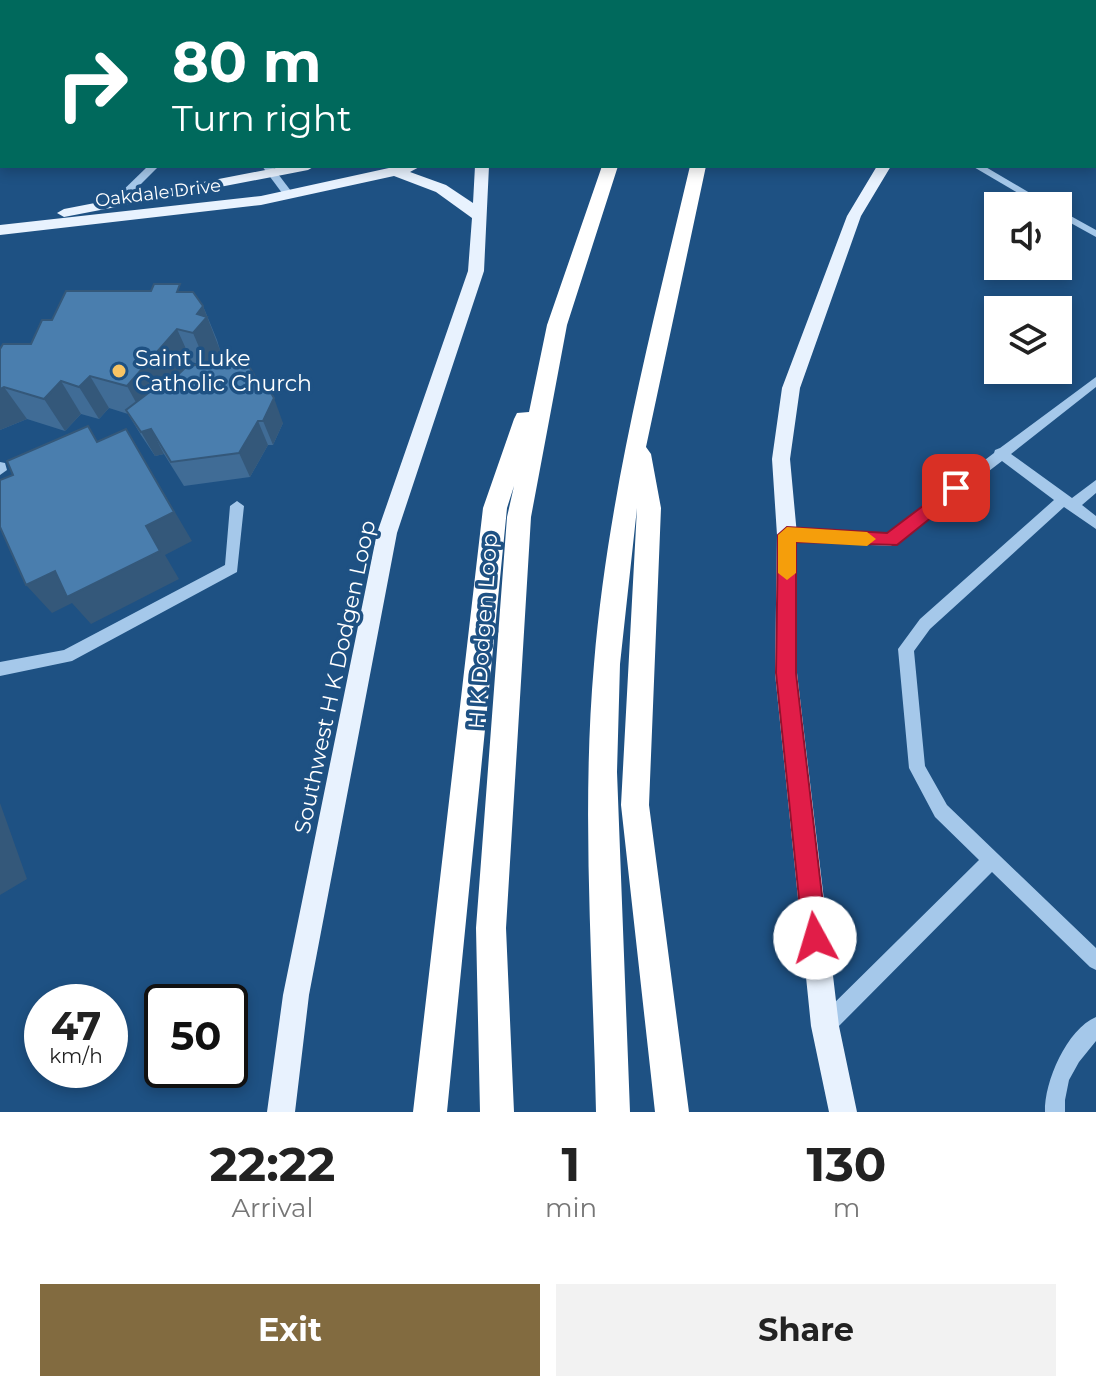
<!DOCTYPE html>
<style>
:root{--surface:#fff;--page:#f2f2f2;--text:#222;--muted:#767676;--accent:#826b40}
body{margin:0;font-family:Montserrat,sans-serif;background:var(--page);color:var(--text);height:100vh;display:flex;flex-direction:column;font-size:30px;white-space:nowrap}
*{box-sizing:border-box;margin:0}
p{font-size:26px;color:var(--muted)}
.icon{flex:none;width:44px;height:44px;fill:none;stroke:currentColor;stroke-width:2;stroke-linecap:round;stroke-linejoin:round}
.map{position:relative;height:1112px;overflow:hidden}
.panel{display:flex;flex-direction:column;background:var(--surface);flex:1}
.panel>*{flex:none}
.top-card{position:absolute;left:0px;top:0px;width:1096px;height:168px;box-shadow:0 4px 12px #0003;background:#00695c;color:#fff;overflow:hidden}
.controls{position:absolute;left:984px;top:192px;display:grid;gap:16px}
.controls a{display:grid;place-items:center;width:88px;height:88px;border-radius:0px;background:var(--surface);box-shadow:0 4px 12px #0003;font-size:40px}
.speed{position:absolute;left:24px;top:984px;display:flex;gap:16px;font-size:40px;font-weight:700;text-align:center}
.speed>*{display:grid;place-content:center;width:104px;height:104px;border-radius:50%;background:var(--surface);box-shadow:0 4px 12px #0003;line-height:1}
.speed small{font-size:20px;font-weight:400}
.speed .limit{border:4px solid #111;border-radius:12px;background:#fff;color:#111}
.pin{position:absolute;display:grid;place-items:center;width:68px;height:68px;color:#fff;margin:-34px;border-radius:16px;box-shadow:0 4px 12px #0006}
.me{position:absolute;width:88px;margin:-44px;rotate:354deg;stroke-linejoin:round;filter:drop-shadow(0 0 6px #0008)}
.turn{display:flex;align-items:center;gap:28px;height:168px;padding:0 40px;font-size:36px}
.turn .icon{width:104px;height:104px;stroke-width:2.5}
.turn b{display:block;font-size:56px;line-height:68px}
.eta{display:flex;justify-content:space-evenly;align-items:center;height:136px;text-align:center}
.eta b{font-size:48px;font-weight:700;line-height:56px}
.button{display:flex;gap:16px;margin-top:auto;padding:16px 40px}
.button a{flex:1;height:92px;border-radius:0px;background:var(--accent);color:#fff;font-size:32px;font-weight:700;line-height:92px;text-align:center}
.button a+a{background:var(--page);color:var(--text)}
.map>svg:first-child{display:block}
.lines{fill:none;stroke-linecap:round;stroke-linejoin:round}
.minor{fill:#a5c8ea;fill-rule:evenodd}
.major{fill:#e8f2fe;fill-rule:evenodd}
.highway{fill:#fff;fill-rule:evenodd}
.wall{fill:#406c96;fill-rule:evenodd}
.shaded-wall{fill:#34587a}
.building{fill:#4a7eae;stroke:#34587a;stroke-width:2}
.route{fill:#e11d48;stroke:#92132f;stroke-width:2}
.slow{fill:#f59e0b}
.poi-dot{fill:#f8c464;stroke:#1e5183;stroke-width:3}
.labels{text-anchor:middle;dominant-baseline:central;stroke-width:7;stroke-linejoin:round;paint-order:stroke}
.far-street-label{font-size:18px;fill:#fff;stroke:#1e5183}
.poi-label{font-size:22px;fill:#fff;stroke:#1e5183;text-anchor:start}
.street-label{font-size:22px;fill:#fff;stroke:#1e5183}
</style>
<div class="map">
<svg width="1096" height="1112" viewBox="0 0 1096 1112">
<rect width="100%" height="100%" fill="#1e5183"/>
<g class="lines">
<g class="minor">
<rect x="197" y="0" width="8" height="2"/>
<rect x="431" y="0" width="8" height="2"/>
<polygon points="1050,0 1060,0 1062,2 1052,2"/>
<rect x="1094" y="20" width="2" height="5"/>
<polygon points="1094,151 1096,152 1096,158 1094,157"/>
<polygon points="148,166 159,166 121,204 113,204 113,200"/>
<polygon points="262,166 272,166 294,195 293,197 285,197"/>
<polygon points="972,166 984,166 1052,206 1040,206"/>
<polygon points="1058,209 1096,230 1096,237 1058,216"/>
<polygon points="1096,377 1096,387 1011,454 1072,498 1096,480 1096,493 1082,505 1096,516 1096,529 1064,507 930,629 914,651 925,766 947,805 1096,948 1096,970 1090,967 992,872 832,1033 825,1036 818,1033 815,1026 818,1019 979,860 935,817 909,768 898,649 920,619 1054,500 1002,461 891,546 787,541 782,539 780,535 782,531 787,529 888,534 994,453 995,450 1000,448"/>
<polygon points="0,462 5,463 7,470 0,475"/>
<polygon points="237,501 244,506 237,572 72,661 0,676 0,662 64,650 225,565 230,506"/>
<path d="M1096 1017V1041L1079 1062 1069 1080 1065 1100V1112H1045C1044 1082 1067 1029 1096 1017Z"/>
</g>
<g class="major">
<polygon points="928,0 941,0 943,2 930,2"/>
<polygon points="286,166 315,166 308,170 64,217 57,213 64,209"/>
<polygon points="398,166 421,166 410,172 446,185 473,203 475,166 489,166 484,271 397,533 309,995 295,1112 267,1112 283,995 377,533 468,271 472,218 436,192 394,176 261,205 0,235 0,225 261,196"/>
<polygon points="877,166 891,166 861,216 800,388 790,459 797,535 797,673 839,1026 857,1112 829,1112 811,1026 775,673 777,535 772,459 782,388 847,216"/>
</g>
<g class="highway">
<polygon points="656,0 670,0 655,2"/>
<rect x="728" y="0" width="14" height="2"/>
<polygon points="602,166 618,166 567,325 531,517 506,928 514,1112 480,1112 476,928 507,517 514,486 507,508 447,1112 413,1112 483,508 514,419 517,413 529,412 547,325"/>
<path d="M690 166H706L646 447 651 454 661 508 649 805 689 1112H655L621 805 637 508 620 664 617 772 630 1112H596C593 964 581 813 594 664 608 495 651 331 690 166Z"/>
</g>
</g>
<path class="wall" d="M183 292 203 306 217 340 220 350 209 364 283 423 273 445H268L250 477 184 486 164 454 155 456 141 435 128 414 109 408 99 419 81 414 65 431 27 419 0 430V349L31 344 52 320ZM192 362 201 365 189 366Z"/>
<g class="shaded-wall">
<polygon points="203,306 220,350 207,366 193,333 197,314"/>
<polygon points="177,329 192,362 145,419 127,386"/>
<polygon points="90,376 109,408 99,419 79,387"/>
<polygon points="61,381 81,414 65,431 44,399"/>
<polygon points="4,387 27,419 0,430 0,389"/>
<polygon points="274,398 283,423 273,445 263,421"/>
<polygon points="258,421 268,445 250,477 239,453"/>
<polygon points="126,429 192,541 165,555 179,579 91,624 72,603 52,613 26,585 146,526"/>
<polygon points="151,429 164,454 155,456 141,432"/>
<polygon points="0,803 27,879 0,895"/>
</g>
<g class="building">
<polygon points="154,284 180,284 177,292 193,292 203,306 197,314 207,317 193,333 177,329 127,386 90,376 79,387 61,381 44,399 4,387 0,389 0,349 3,344 31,344 42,320 52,320 66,291 151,291"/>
<polygon points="245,360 258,381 263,380 274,398 263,421 258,421 239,453 171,462 151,429 141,432 126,410 151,391 161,391 187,366"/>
<polygon points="88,426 97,442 126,429 174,512 146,526 160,551 67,597 55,571 26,585 0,527 0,480 13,475 7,461"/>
</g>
<polygon class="route" points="956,481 962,483 962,493 897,545 796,542 796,673 827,938 824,946 815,950 807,946 803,938 776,673 778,535 787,527 887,533"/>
<polygon class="slow" points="787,527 867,532 876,539 867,546 796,542 796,573 787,580 778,573 778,535"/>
<circle class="poi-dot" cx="119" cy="371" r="8"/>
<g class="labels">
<g class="far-street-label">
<text transform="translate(158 193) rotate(-7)">Oakdale Drive</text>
</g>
<g class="poi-label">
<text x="135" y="358">Saint Luke<tspan x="135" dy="25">Catholic Church</tspan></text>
</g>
<g class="street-label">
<text transform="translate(483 631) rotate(-86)">H K Dodgen Loop</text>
<text transform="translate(335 677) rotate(-78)">Southwest H K Dodgen Loop</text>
</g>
</g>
</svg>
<div class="controls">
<a><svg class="icon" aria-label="sound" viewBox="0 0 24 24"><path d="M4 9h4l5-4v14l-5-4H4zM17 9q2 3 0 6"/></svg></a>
<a><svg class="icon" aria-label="layers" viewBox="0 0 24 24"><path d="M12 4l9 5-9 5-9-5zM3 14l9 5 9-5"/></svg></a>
</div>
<div class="speed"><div>47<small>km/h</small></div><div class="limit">50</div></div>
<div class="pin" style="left:956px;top:488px;background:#d93025"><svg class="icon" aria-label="arrive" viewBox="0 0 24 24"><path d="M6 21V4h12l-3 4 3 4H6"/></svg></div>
<svg class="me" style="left:815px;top:938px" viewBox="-20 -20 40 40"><circle r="19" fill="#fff"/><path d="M0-13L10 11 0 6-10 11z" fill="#e11d48"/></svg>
<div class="top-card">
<div class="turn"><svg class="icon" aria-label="right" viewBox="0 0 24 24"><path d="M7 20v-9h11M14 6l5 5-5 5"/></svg><div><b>80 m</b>Turn right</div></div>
</div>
</div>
<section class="panel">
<div class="eta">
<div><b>22:22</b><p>Arrival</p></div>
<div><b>1</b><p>min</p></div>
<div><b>130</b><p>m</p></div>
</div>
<div class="button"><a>Exit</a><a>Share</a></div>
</section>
